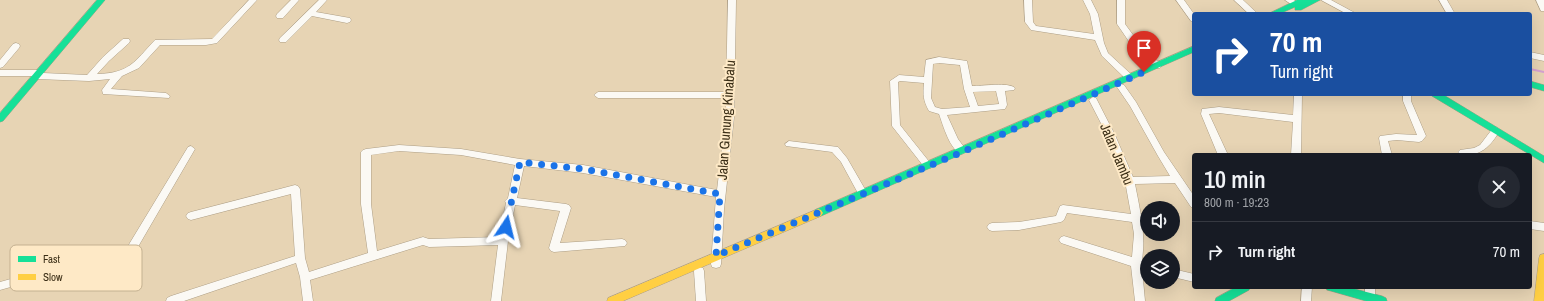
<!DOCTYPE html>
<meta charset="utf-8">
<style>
:root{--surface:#171b24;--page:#242831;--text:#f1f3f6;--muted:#9ea1a6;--line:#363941}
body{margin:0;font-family:"Archivo Narrow",sans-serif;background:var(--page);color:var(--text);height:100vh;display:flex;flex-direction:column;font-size:15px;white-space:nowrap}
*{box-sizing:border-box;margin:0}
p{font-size:13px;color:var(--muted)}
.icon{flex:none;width:22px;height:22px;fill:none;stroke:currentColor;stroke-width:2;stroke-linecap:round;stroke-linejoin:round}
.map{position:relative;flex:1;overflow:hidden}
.details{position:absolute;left:1192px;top:153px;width:340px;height:136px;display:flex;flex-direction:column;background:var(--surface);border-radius:4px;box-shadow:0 4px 16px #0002}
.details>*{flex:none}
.guide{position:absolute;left:1192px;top:12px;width:340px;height:84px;border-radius:4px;box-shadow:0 4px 16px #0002;background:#1a4fa0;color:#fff;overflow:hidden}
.buttons{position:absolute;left:1140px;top:201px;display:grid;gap:8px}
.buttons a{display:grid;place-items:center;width:40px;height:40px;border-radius:50%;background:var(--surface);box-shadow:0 4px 16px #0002;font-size:20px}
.pin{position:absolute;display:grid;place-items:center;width:34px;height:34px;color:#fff;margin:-41px -17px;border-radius:50% 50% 50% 0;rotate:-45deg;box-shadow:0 0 4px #0007}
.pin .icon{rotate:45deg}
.me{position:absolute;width:44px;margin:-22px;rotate:10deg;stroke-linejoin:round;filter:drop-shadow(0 0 3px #0008)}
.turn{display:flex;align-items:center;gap:14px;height:84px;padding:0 12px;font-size:18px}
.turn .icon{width:52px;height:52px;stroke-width:2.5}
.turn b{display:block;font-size:28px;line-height:34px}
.round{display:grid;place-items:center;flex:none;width:42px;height:42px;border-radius:21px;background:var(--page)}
.summary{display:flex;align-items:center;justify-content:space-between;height:68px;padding:0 12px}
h1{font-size:24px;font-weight:600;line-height:30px}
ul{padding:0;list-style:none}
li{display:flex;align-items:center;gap:12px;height:60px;padding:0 12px;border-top:1px solid var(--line)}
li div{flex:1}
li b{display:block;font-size:15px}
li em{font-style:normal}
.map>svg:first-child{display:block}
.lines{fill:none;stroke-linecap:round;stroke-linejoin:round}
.stream{stroke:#d5a1d1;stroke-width:2}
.street-casing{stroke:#ad9e85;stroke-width:1}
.fast-casing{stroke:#ad9e85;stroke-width:1}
.slow-casing{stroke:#ad9e85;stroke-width:1}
.street{fill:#fbf9f4;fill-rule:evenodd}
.fast{fill:#16e098;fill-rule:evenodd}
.slow{fill:#ffcf43;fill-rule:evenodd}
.route{stroke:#1a73e8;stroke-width:7;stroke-dasharray:0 12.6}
.labels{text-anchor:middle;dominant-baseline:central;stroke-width:4;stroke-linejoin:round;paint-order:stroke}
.street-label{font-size:14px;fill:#3b2e16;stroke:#fee9c6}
.key{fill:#fee9c6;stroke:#c4b191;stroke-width:1}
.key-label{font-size:11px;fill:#3b2e16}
</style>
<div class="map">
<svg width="1544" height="301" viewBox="0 0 1544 301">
<rect width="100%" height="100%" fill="#e7d4b4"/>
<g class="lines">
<g class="stream">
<polyline points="1326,13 1328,14"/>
<polyline points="1530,69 1544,72"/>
</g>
<g class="street-casing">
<g id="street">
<path d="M249 0H257L217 43 206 45H160L139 68 122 76 111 89 166 93 170 96 169 98 103 94 102 90 110 79 89 81 37 79 33 76H0V70H39L42 71 43 73 87 75 103 57 123 39H129L130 41 129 43 109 61 97 74C130 73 134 62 155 40L212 39Z"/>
<polygon points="291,0 299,0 283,18 277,18 276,16 277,14"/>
<polygon points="319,0 327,0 316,12 350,18 351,20 350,22 347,23 312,16 286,42 280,42 279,40 280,38"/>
<path d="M728 0H736L734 117 724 209 721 264 720 267 716 268 712 267 711 264 716 197 583 173 524 166 517 198 566 204 569 205 571 208 560 243 622 239 625 240 627 243 625 246 554 252 551 251 549 248 560 211 515 205 508 241 501 301H491L498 245 429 247 423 245 310 280 313 301H303L300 277 296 263 184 301H166L167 298 171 296 295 256 291 194 191 220 188 219 186 216 188 213 191 212 295 185 298 186 300 189 305 258 309 272 368 253 361 204V152L363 150 366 149 399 145 461 149 520 159 583 165 717 190 726 117V98H598L594 95 598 92H726ZM399 151 461 155 515 165 508 198 505 201 506 203 499 237 429 239 423 237 377 251 371 204V155Z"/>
<polygon points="1024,0 1032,0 1033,22 1036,26 1094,34 1090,14 1083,0 1091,0 1098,14 1104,43 1108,53 1133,76 1134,78 1133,80 1127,80 1102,56 1095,40 1031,30 1025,22"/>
<polygon points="1117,0 1125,0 1125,24 1136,39 1160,64 1161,66 1160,68 1154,68 1130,43 1117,24"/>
<polygon points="1176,0 1184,0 1194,14 1194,22 1191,21"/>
<polygon points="1234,0 1243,0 1258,14 1249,14"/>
<polygon points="1285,0 1294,0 1298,4 1294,6"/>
<polygon points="1321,0 1331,0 1357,14 1347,14"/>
<polygon points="1439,0 1447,0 1455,14 1447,14"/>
<polygon points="1536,0 1544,0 1544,11 1541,11"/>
<polygon points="16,43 19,44 20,46 19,48 3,67 0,68 0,60 13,44"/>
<polygon points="1530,52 1544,55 1544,61 1530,58"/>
<path d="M939 57 967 61 972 86C981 86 1010 82 1015 88L1014 90 1005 91 1007 105 1005 109 947 115 958 139 967 151 962 154C950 151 943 125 939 114L929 111C923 100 923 95 924 83L900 81 898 82 900 125 931 164 933 166 931 168H925L892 126 890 81 899 75 924 77 926 60ZM939 63 960 65 964 89 970 107 942 109 935 107 931 98 933 64ZM996 91 999 104 978 106 973 92Z"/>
<path d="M1121 84 1124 85 1136 102 1164 152 1194 196V208L1191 207 1175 183 1135 184C1140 210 1146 234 1142 260L1147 262V270L1142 269 1145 301H1135L1131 266 1061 243 1059 240 1061 237 1064 236 1132 257 1134 234 1132 222 1067 213 1064 220 1061 222 1019 230 992 231 989 230 987 227 989 224 992 223 1019 222 1056 216 1060 206 1063 205 1131 214 1125 181 1107 135 1089 100 1093 97 1096 98 1115 135 1133 177 1170 176 1158 156 1130 106 1117 87Z"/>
<polygon points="1294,94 1302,94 1301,155 1291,155 1293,122 1219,113 1209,114 1228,155 1218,155 1201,114 1202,109 1219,107 1293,115"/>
<polygon points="1403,94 1411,94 1411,101 1426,136 1422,141 1419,142 1397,140 1388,141 1392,155 1382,155 1379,138 1380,136 1396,134 1417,135 1403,101"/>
<path d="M1496 127 1500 130C1491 146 1480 158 1460 154L1458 152 1460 150 1474 148 1480 145 1493 128Z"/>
<polygon points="789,141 838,147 847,158 866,191 868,194 866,197 860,197 841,162 832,152 786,146 785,144"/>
<polygon points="191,146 195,149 135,252 0,290 0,282 128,246 188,147"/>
<polygon points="1530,221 1544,223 1544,231 1530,229"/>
<polygon points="699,267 703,268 704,271 706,301 696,301 694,271 695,268"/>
<polygon points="1173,269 1194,274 1194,282 1173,277"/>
<polygon points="1302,287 1312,287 1311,301 1301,301"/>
<polygon points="1365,287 1375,287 1375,297 1374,300 1366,300 1365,297"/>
</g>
</g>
<g class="fast-casing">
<g id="fast">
<polygon points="97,0 105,0 3,121 0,122 0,113"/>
<polygon points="1297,0 1320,0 1301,10 1295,10 1295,7 1279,14 1268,14"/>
<polygon points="1194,46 1194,52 821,216 818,217 815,216 813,213 815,210"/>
<polygon points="1530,81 1544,85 1544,91 1530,87"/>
<polygon points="1431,94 1442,94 1544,156 1544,163 1432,96"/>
<polygon points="1236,287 1250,287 1249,290 1229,301 1215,301 1216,298"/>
<polygon points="1326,287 1347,287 1382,296 1386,298 1387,301 1366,301 1331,291 1327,290"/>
</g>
</g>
<g class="slow-casing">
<g id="slow">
<polygon points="818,209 821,210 823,213 821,216 623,301 607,301 608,298"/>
<polygon points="1544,254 1544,301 1534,301 1539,258 1540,255"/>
</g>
</g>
<use href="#street" class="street"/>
<use href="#fast" class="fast"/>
<use href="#slow" class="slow"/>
</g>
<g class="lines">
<polyline class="route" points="506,227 520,162 583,169 720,194 716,256 962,152 1144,72"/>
</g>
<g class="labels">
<g class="street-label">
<text transform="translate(726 120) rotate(-86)">Jalan Gunung Kinabalu</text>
<text transform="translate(1117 154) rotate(67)">Jalan Jambu</text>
</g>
</g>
<rect x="10" y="245" width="132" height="46" rx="6" class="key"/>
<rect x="18" y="256" width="18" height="6" fill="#16e098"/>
<rect x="18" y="274" width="18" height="6" fill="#ffcf43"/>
<g class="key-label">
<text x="43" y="263">Fast</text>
<text x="43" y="281">Slow</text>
</g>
</svg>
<div class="buttons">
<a><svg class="icon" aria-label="sound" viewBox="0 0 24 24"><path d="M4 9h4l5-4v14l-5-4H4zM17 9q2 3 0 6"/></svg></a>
<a><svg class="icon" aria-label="layers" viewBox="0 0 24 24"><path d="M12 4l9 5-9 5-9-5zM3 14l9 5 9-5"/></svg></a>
</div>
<div class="pin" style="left:1144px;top:72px;background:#d93025"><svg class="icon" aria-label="arrive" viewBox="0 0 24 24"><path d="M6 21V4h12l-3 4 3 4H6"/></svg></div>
<svg class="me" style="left:506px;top:227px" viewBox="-20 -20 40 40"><path d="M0-17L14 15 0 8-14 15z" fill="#1a73e8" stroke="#fff" stroke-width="4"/></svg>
<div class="guide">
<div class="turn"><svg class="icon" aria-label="right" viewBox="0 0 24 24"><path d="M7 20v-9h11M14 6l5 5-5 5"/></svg><div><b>70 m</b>Turn right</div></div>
</div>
<section class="details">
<div class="summary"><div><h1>10 min</h1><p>800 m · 19:23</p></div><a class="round"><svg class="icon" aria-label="close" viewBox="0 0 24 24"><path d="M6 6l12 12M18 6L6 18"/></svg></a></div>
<ul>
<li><svg class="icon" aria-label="right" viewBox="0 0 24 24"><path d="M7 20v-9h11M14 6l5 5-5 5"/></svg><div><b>Turn right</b></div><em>70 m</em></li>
</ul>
</section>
</div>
